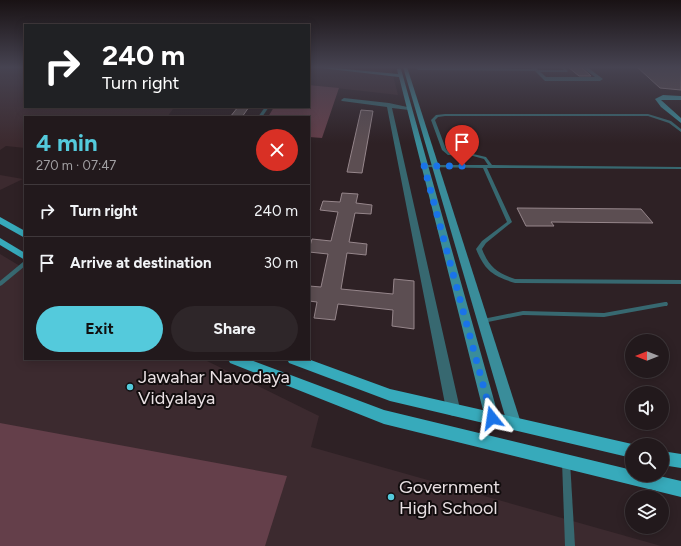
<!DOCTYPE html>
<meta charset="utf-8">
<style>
:root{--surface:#22191c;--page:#2e2629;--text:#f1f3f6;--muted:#a2a0a3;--line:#3f383b;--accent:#54cadc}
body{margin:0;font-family:Figtree,sans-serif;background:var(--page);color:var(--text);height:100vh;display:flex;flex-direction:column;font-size:15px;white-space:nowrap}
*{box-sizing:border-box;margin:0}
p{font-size:13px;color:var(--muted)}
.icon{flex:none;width:22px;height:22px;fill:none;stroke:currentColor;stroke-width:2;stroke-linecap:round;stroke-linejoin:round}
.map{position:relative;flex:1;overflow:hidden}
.drawer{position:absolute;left:24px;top:116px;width:286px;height:244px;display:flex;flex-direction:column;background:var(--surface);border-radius:0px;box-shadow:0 2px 10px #0003,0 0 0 1px var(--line)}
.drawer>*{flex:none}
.top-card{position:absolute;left:24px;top:24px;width:286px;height:84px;border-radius:0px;box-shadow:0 2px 10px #0003,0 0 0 1px var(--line);background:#202124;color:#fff;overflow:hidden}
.needle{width:26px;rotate:270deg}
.fabs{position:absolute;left:625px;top:334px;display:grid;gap:8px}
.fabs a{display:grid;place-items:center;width:44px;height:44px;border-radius:50%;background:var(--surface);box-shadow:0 2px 10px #0003,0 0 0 1px var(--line);font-size:20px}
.pin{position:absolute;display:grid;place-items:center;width:34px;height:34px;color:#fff;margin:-41px -17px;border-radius:50% 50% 50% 0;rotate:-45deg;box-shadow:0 0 4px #0007}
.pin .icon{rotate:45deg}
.me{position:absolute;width:44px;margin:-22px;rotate:345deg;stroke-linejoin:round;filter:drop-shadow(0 0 3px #0008)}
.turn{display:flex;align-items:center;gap:14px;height:84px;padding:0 12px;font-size:18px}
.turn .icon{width:52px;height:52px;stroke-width:2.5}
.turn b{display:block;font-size:28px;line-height:34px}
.round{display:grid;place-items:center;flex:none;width:42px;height:42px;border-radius:21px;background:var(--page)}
.headline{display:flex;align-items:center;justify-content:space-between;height:68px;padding:0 12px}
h1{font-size:24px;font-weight:700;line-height:30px;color:var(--accent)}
.cta{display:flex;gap:8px;margin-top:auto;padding:8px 12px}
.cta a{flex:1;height:46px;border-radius:24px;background:var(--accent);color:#111;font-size:16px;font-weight:700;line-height:46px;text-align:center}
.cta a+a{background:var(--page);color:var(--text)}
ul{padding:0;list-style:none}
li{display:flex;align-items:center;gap:12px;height:52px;padding:0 12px;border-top:1px solid var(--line)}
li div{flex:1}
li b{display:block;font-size:15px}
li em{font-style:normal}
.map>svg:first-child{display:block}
.built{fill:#3c2a2f}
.green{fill:#643f4a}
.building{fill:#5c4e52;stroke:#96868b}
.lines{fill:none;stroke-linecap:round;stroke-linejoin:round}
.lane{fill:#376870;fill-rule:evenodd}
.street{fill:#376870;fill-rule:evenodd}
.secondary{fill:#3a8d9a;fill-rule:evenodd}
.primary{fill:#37aabb;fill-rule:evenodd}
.route{stroke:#1a73e8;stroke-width:7;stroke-dasharray:0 12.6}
.poi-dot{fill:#54cadc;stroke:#120d0e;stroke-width:1.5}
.labels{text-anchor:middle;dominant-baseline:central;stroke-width:4;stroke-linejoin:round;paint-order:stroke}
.near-poi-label{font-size:18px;fill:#e9e0e3;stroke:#120d0e;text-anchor:start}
</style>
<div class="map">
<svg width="681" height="546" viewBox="0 0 681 546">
<rect width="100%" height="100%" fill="#2e2125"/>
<g class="built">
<polygon points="0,67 25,67 25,107 158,107 173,109 167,117 25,117 25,148 6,146 0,150"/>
<polygon points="309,67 391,67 398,95 309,85"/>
<polygon points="0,175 23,179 0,190"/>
<polygon points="0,254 25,269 25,359 203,359 319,416 311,447 661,546 0,546"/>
</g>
<g class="green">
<polygon points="309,85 339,88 322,138 309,137 309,117 268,117 274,107 309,107"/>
<polygon points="0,423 287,476 265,546 0,546"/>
</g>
<g class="building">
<polygon points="568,67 581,67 591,76 579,76"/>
<polygon points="637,67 681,67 681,90 660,88"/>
<polygon points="238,107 249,107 242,117 230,117"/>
<polygon points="361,110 373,111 362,173 347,172"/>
<polygon points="342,193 358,194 356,203 372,205 371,214 355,213 349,242 367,244 366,255 347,253 341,289 393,294 394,279 414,281 414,329 392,326 393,310 338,304 335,320 314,318 317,302 309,301 309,286 321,287 328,254 309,252 309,249 312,239 331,241 338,212 320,210 323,201 340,202"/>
<polygon points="517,208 641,209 653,223 551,222 554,226 526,226"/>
</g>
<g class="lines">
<g class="lane">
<polygon points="561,67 563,67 568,71 567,72 537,72 536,71 537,70 564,70"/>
<polygon points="265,107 269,107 262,117 258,117"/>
<path d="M445 114H648L671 121 681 129V132L669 123 648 116H445L438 117 435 120 446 149 450 153 473 154 486 157 492 165 681 167V169L487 168 512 222 486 243 482 249C489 267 497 273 515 279L681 280V284L515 283C493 276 485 271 476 249L482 241 507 222 483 168 424 167 422 166 424 165H488L484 159 473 156 448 155 442 150 431 120 436 115Z"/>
<polygon points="25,261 25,266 2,285 0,286 0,281 23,262"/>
<polygon points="665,302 667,302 668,304 667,306 665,306 604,317 523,315 483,323 481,323 480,321 481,319 483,319 523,311 604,313"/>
<polygon points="566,457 569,458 570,461 575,546 565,546 562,461 563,458"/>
</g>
<g class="street">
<polygon points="415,67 532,69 531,67 535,67 546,77 595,77 582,67 587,67 603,79 600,81 545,81 535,71 418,70"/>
<polygon points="344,98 389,103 412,108 409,110 392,108 460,409 458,414 453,416 448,414 446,409 387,107 342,101 341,100"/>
</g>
<g class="secondary">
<polygon points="312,67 324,67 398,74 397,69 399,68 401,69 499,418 497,423 492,425 487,423 485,418 399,77"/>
<polygon points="403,67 407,67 521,423 519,428 514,430 509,428 507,423"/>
<polygon points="663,95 681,96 681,100 661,100 681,118 681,123 661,107 655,99"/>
</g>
<g class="primary">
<polygon points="0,217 25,231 25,238 0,224"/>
<polygon points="0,238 25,253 25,260 0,245"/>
<polygon points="228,359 248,359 384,410 632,470 632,475 655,475 681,481 681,497 384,424 230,363"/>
<polygon points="287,359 308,359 390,389 632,444 635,445 632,445 632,458 390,401 289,363"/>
<polygon points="662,451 681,454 681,468 662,465"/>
</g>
</g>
<linearGradient id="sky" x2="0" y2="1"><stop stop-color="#191214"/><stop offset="0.47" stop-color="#464351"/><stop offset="1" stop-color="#464351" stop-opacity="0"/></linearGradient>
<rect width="681" height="143" fill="url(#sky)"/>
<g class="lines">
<polyline class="route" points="462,166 424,166 492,418"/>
</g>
<g class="poi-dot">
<circle cx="130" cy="387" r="4"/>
<circle cx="391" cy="497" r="4"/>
</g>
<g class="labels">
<g class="near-poi-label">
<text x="138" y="377">Jawahar Navodaya<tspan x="138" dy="21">Vidyalaya</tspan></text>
<text x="399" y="487">Government<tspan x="399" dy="21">High School</tspan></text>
</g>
</g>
</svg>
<div class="fabs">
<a><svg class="needle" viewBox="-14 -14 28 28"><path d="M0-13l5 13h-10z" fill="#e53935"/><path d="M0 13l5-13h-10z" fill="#a2a0a3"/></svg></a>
<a><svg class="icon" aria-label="sound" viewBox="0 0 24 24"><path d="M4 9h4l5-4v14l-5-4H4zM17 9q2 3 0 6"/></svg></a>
<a><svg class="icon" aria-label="search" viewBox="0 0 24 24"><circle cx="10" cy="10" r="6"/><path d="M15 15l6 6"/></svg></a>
<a><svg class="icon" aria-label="layers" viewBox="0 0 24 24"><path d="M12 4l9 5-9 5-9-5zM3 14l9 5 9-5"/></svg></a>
</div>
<div class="pin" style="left:462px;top:166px;background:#d93025"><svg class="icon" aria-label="arrive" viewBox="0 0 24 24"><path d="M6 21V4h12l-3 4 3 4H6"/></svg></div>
<svg class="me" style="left:492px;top:418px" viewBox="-20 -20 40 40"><path d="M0-17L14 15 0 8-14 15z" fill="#1a73e8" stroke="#fff" stroke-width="4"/></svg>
<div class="top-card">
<div class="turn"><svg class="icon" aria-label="right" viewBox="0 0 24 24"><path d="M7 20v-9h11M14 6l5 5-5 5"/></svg><div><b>240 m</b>Turn right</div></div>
</div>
<section class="drawer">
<div class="headline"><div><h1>4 min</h1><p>270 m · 07:47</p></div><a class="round" style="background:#d93025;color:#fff"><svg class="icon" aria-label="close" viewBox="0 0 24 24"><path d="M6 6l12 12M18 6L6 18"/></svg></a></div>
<ul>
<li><svg class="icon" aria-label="right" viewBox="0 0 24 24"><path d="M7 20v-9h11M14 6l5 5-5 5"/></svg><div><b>Turn right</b></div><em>240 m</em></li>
<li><svg class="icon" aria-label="arrive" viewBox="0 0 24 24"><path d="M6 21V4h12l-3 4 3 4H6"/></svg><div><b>Arrive at destination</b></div><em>30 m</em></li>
</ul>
<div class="cta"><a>Exit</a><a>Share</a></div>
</section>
</div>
